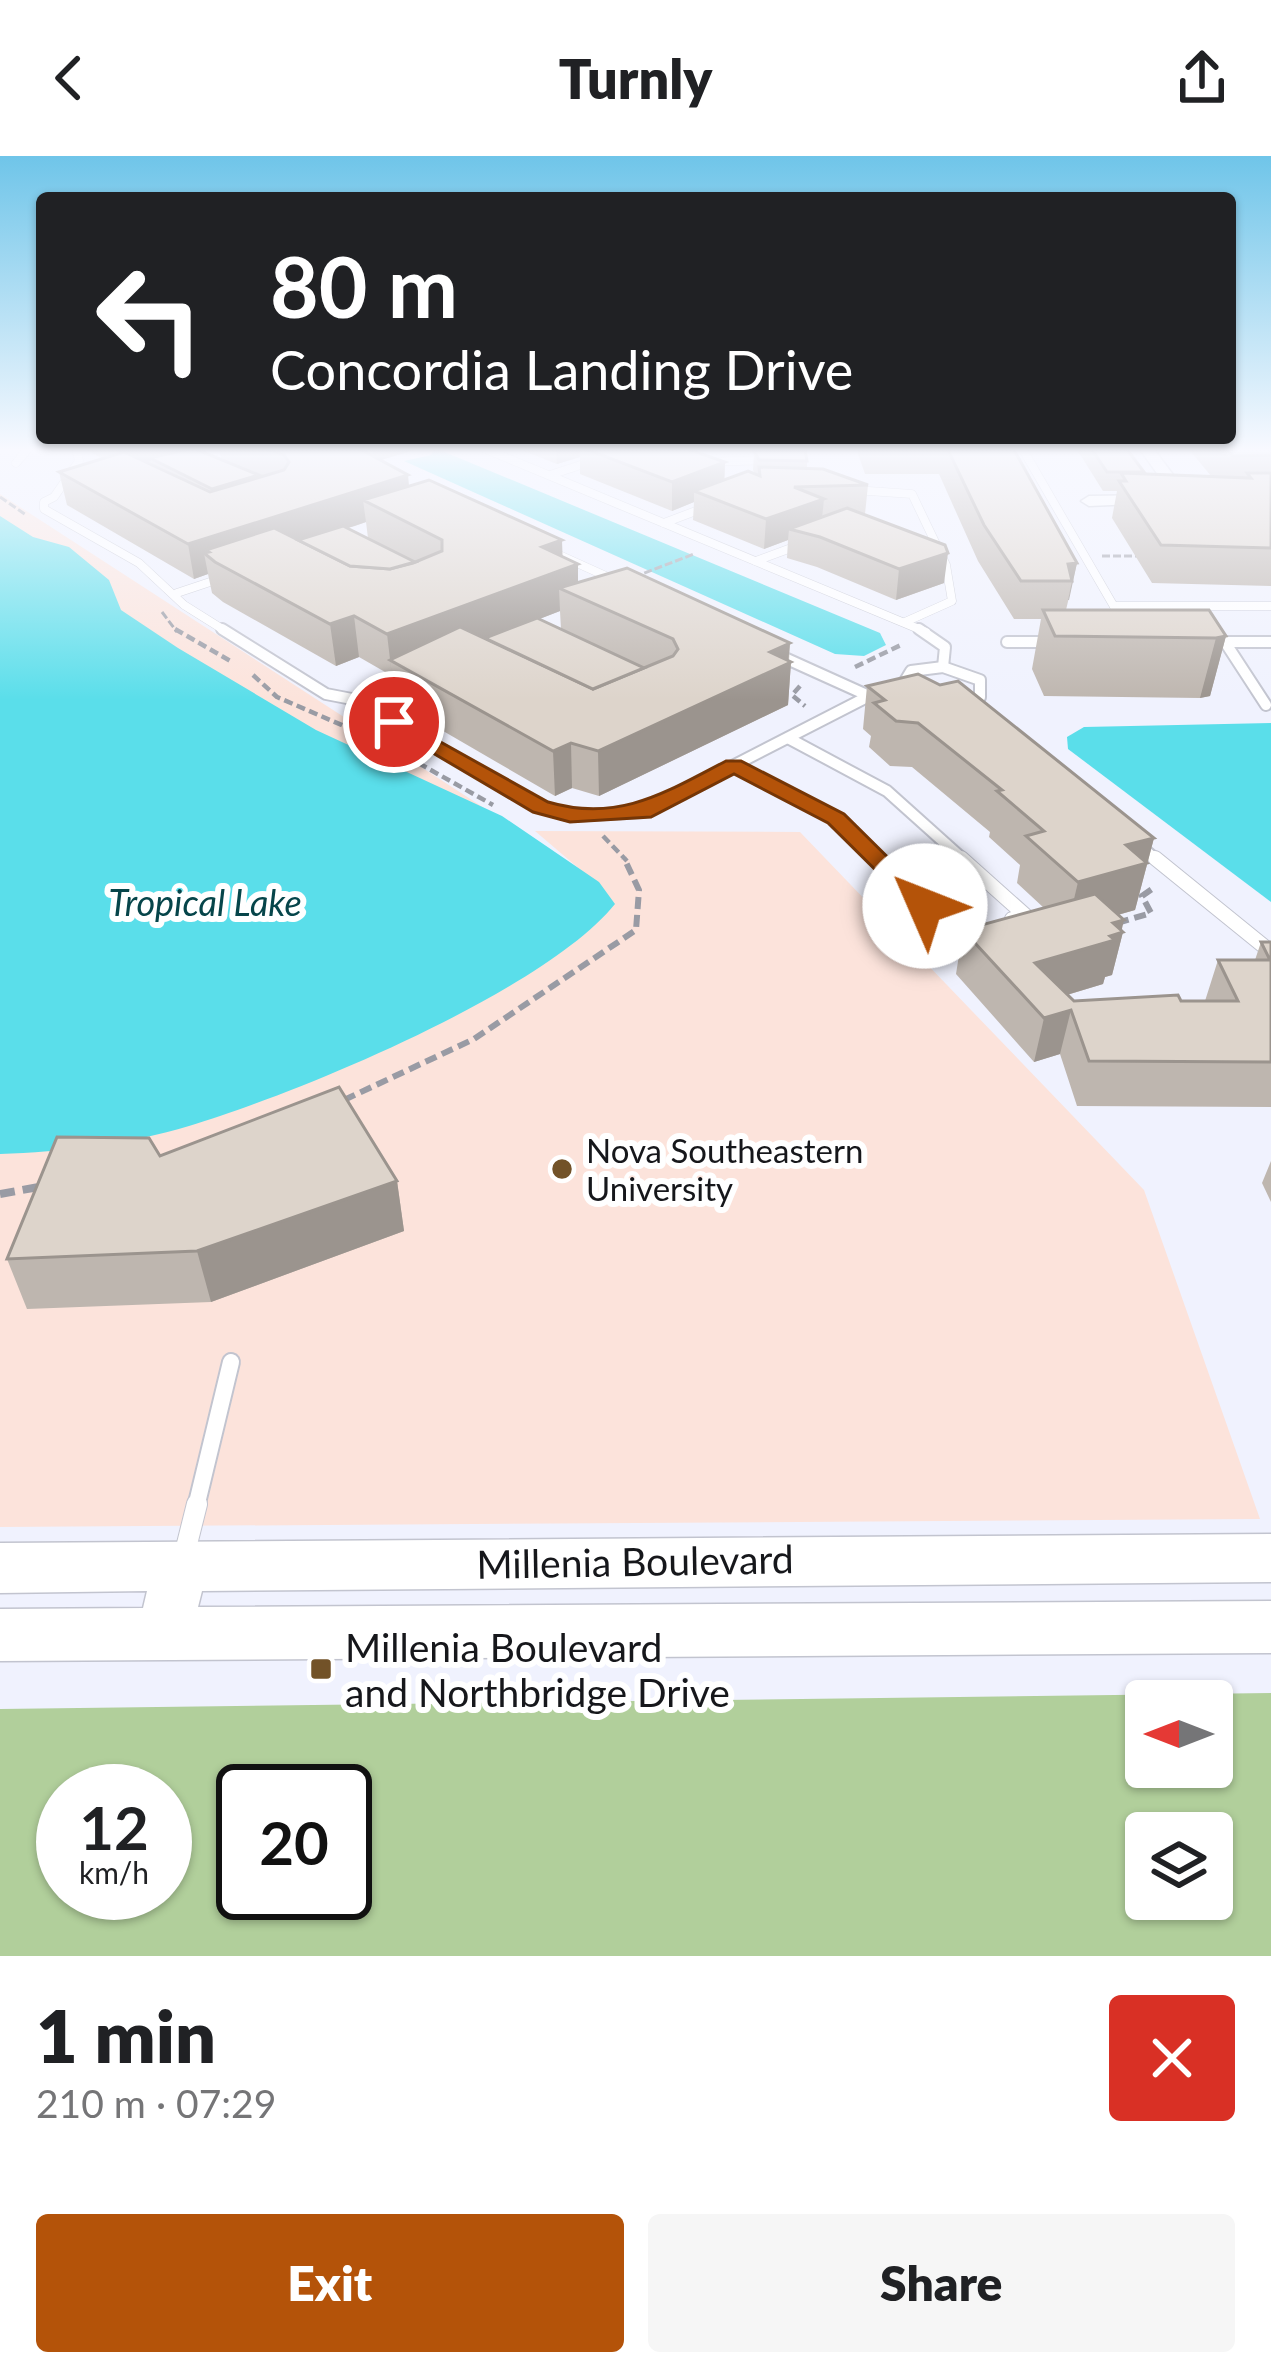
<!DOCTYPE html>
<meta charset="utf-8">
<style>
:root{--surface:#fff;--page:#f6f6f6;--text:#202124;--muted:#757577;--accent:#b45309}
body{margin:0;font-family:Lato,sans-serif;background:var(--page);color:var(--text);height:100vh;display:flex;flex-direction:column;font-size:45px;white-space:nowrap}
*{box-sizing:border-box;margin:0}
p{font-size:39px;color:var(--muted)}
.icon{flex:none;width:66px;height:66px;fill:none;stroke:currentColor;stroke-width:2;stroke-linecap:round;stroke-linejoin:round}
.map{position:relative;height:1800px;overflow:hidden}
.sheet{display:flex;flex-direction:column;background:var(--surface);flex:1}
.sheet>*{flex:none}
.guide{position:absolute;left:36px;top:36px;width:1200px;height:252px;border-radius:12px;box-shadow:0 3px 9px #0004;background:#202124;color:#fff;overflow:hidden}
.needle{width:78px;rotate:270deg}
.fabs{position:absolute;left:1125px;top:1524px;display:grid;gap:24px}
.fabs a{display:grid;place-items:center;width:108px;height:108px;border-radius:12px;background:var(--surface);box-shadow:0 3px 9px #0004;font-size:60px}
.speed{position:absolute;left:36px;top:1608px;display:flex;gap:24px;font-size:60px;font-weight:700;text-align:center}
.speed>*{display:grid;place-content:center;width:156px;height:156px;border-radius:50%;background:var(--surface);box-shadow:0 3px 9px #0004;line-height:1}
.speed small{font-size:30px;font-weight:400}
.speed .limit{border:6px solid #111;border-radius:18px;background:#fff;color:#111}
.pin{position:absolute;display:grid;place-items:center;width:102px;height:102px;color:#fff;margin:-51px;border:6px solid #fff;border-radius:50%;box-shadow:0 3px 12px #0007}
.me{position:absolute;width:132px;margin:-66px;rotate:314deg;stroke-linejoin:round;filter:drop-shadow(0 0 9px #0008)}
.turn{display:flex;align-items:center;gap:42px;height:252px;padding:0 36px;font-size:54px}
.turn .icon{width:156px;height:156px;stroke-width:2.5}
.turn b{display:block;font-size:84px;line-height:102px}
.round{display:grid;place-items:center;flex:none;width:126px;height:126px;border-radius:12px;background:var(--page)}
.head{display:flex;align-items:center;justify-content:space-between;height:204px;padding:0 36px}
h1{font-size:72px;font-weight:800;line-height:90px}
.action{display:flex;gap:24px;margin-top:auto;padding:24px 36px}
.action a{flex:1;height:138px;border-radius:12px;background:var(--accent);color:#fff;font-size:48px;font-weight:800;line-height:138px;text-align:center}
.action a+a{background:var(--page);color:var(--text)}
header{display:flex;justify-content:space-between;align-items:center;height:156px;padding:0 36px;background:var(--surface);font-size:54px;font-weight:800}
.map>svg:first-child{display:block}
.education{fill:#fce3db}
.green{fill:#b1cf9b;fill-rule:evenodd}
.water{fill:#5adeea}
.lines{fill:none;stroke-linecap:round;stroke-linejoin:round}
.lane-far4-casing{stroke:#c2c4cf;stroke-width:9}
.lane-far3-casing{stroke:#c2c4cf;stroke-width:14}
.lane-far2-casing{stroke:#c2c4cf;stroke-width:16}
.lane-far1-casing{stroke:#c2c4cf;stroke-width:20}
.lane-casing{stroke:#c2c4cf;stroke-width:22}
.street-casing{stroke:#c2c4cf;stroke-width:3}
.secondary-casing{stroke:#c2c4cf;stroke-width:3}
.path-far3{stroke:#999ba4;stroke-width:3;stroke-dasharray:8 3;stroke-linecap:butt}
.path-far2{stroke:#999ba4;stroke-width:4.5;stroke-dasharray:9 4.5;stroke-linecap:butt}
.path-far1{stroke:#999ba4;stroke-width:6;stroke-dasharray:12 6;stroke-linecap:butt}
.path{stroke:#999ba4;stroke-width:8;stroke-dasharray:15 8;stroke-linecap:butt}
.lane-far4{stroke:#fff;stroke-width:8}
.lane-far3{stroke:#fff;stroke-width:10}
.lane-far2{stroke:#fff;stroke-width:14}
.lane-far1{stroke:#fff;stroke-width:16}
.lane{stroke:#fff;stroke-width:20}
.street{fill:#fff;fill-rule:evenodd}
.secondary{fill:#fff;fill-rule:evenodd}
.wall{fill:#beb6af;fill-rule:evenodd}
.shaded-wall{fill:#9b948e}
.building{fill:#ddd4cb;stroke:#9b948e;stroke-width:3}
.route{fill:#b45309;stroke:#753606;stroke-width:3}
.poi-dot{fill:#725228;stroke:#fff;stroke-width:4.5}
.labels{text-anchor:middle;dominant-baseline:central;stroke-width:12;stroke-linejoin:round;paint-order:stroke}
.poi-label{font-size:33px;fill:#16171b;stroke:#fff;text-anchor:start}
.water-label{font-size:36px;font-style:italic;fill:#06454a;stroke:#fff}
.near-street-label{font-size:39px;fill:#16171b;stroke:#fff}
.near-poi-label{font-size:39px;fill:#16171b;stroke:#fff;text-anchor:start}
</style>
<header><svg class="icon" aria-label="back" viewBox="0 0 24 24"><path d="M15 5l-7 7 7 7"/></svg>Turnly<svg class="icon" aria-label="share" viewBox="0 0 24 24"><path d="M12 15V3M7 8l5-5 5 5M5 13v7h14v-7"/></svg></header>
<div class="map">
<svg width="1271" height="1800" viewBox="0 0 1271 1800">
<rect width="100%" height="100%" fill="#f0f2fe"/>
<polygon class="education" points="0,338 583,716 535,675 800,676 1144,1034 1260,1363 0,1371"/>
<path class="green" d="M1271 1537V1800H0V1553ZM1146 1545H1212V1611H1146ZM63 1635H165V1737H63ZM243 1635H345V1737H243ZM1146 1677H1212V1743H1146Z"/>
<g class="water">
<polygon points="435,292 880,477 886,489 864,500 835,498 404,305 431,299"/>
<path d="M0 360 33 381 69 391 109 424 121 454 178 492 316 574 502 660 599 726 615 748C545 835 299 937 189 970 130 988 62 996 0 998Z"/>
<polygon points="1271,567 1271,746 1068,593 1067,581 1084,571"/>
</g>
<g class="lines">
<g class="lane-far4-casing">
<g id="lane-far4">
<polyline points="76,292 79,305 54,341 44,346 44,353 139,407 184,449 227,476"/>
<polyline points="483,292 926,476"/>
<polyline points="1022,292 1123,466"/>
<polyline points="192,302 229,292"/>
<polyline points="701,306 769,304"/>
<polyline points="16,307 29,292"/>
<polyline points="550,319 596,304"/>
<polyline points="854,334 912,338 946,409 952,445 905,466"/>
<polyline points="664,367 709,350"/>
<polyline points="546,393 619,426"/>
<polyline points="756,405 802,388"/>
<polyline points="177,437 225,421"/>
<polyline points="1114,450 1271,450"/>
</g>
</g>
<g class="lane-far3-casing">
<g id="lane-far3">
<polyline points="222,473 326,538 357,544 540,651 570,660 643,656 869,540 882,539"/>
<polyline points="919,473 945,491 943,511"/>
<polyline points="1007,486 1056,486"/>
<polyline points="1210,486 1271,486"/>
<polyline points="1225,486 1266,549"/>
<polyline points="776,498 869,540"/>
<path d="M943 511 980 524V541C952 553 925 552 902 530L911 515Z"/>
<polyline points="357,544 409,524"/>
<polyline points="788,582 887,635 965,705"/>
<polyline points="734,610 836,663 879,705"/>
<polyline points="1135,686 1158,705"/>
</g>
</g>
<g class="lane-far2-casing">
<g id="lane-far2">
<polyline points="876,702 955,779 979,772"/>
<polyline points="961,702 1026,760 1012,763"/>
<polyline points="1155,702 1271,796"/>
</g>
</g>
<g class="lane-far1-casing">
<polyline id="lane-far1" points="196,1351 231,1206"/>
</g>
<g class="lane-casing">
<polyline id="lane" points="183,1404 197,1348"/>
</g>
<g class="street-casing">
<g id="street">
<polygon points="1139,292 1153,292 1192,344 1190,347 1178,347"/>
<polygon points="1151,339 1159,344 1157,347 1089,350 1081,345 1089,340"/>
</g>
</g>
<g class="secondary-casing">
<polygon id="secondary" points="1271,1378 1271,1426 202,1435 198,1451 1271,1445 1271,1497 0,1505 0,1453 143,1452 147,1435 0,1437 0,1387"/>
</g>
<g class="path-far3">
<polyline points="0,341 26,359"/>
<polyline points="1102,400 1143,400"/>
<polyline points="634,421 694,398"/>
<polyline points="162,456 177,476"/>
</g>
<g class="path-far2">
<polyline points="175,473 232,506"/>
<polyline points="855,511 903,488"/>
<polyline points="253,519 277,541 381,586 493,649"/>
<polyline points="800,530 792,539 805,550"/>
<polyline points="603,680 627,705"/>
</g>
<g class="path-far1">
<polyline points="1117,767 1151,757 1142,740 1155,731"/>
<polyline points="344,944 474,883 636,774 639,734 624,702"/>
</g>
<polyline class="path" points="0,1038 39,1031"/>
<use href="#lane-far4" class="lane-far4"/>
<use href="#lane-far3" class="lane-far3"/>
<use href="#lane-far2" class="lane-far2"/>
<use href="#lane-far1" class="lane-far1"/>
<use href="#lane" class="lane"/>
<use href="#street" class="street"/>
<use href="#secondary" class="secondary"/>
</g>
<g class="wall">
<path d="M88 292H202L197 293 221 303 219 292H421L381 304 409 330 562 384V401L578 408V426L790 487 789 505 791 506 788 549 599 640 572 632 555 640 395 547 392 520 359 501 336 510 223 446 212 437 208 418 194 423 67 349 59 316 103 303 89 295ZM366 366 368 382 347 372 355 370ZM560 455 561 473 539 463Z"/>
<polygon points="516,292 685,292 725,306 724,324 755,318 753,314 754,297 750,297 749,292 799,292 799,295 807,305 807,312 868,329 865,358 944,427 896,444 817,411 787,402 788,384 764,393 693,364 694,346 672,355 580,318 580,301 557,308"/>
<polygon points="856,292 1013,292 1077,407 1066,454 1226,480 1210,540 1200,542 1044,540 1032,513 1041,463 1014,463 978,405 939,318 865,318"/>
<polygon points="1076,292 1126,292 1144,318 1211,320 1188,292 1271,292 1271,430 1152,427 1112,362 1117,335 1103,335"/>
<polygon points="867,530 1154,682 1135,754 1118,759 1123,776 1112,819 1105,821 1103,828 1067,839 1074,845 1205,845 1218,804 1255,804 1261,786 1271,786 1271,951 1077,950 1060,898 1034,906 956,818 963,774 1044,752 1017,727 1020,709 989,681 990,676 912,611 890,610 869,591 871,580 863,573"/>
<polygon points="160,1000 397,1025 404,1075 211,1146 27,1153 7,1103"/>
<polygon points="1271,1005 1271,1046 1262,1027"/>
</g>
<g class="shaded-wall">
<polygon points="118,292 202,292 155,304 150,302 151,305 122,313"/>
<polygon points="372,292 421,292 374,306"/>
<polygon points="556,292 579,292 580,301 557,308"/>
<polygon points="725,306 724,335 694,335 694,346 672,355 672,326"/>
<polygon points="259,319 262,338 216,352 212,333"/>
<polygon points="408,319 411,351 363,344 366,366 303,387 209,396 206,394 207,400 204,397 208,418 194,423 188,388"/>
<polygon points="824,343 821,372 789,373 788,384 764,393 766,363"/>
<polygon points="562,384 563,413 578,408 578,440 559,432 560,455 408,514 390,504 392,520 387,478 542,391"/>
<polygon points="948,397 944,427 896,444 899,413"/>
<polygon points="1077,407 1069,444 1068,444 1072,425 1068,408"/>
<polygon points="354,460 359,501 336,510 330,468"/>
<polygon points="1226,480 1210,540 1200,542 1216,482"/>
<polygon points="790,487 788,507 791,506 788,549 599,640 598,595 770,496"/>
<polygon points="571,587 572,632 555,640 553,595"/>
<polygon points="1154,682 1135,754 1067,773 1078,726 1126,689"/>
<polygon points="1124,764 1121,777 1123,776 1112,819 1105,821 1103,828 1033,849 1035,807 1113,767"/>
<polygon points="1071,854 1060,898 1034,906 1044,862"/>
<polygon points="397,1025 404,1075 211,1146 197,1095"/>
</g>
<g class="building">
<polygon points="193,292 259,319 212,333 150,302"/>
<polygon points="265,292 358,292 408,319 188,388 59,316 124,296 210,336 284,314 289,306 284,299"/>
<polygon points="583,292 685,292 725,306 672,326"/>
<polygon points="947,292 1013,292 1077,407 1068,408 1072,425 1021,425 984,369"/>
<polygon points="1091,292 1126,292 1144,316 1107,316"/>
<polygon points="1226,292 1271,292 1271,299 1233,300"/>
<polygon points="805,294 807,305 759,304 754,295"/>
<polygon points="759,311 823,313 868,329 794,331 824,343 766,363 694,335 748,315 760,320"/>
<polygon points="1121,317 1251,322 1247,317 1271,317 1271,392 1161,389 1119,325 1126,325"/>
<polygon points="429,324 562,384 542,391 578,408 387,478 354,460 330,468 215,406 204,397 209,396 206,394 274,372 350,410 390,413 413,407 442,395 442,384 363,344"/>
<polygon points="847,352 945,389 948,397 899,413 820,381 789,373"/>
<polygon points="343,370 415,406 390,413 350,410 298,384"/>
<polygon points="627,412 790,487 770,496 791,506 598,595 571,587 553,595 390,504 460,471 593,533 673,500 678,493 673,483 559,432"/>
<polygon points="1043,454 1209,454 1226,480 1216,482 1055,480"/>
<polygon points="537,462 644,512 593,533 485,482"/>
<polygon points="918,518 940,529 958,525 1154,682 1126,689 1147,707 1078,726 1026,680 1044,675 997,635 1002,634 918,567 896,565 874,547 885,544 867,530"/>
<polygon points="1095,738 1124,764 1113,767 1123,776 1110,780 1115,784 1035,807 1074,845 1178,839 1181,845 1238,845 1218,804 1270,804 1261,786 1271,786 1271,906 1089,905 1071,854 1044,862 963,774"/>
<polygon points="339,931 397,1025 197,1095 7,1103 57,981 149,982 160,1000"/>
</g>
<linearGradient id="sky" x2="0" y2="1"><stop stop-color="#6fc5e9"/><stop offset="0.54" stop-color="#f8f9ff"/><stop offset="1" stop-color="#f8f9ff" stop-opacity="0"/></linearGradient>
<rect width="1271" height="544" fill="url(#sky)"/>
<path class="route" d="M394 560 548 646C619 667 666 636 726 605H741L844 658 937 750 934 755H917L828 667 734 618 651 661 570 666 533 656 387 570V561Z"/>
<g class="poi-dot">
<circle cx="562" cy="1013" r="12"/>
<rect x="309" y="1501" width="24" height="24" rx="6"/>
</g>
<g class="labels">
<g class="poi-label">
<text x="586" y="994">Nova Southeastern<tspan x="586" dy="38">University</tspan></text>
</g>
<g class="water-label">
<text x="205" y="746">Tropical Lake</text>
</g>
<g class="near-street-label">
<text transform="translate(635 1405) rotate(-1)">Millenia Boulevard</text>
</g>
<g class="near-poi-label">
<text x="345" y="1491">Millenia Boulevard<tspan x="345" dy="45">and Northbridge Drive</tspan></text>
</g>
</g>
</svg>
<div class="fabs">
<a><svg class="needle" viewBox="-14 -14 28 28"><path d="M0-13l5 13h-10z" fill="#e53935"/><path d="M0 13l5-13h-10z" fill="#757577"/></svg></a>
<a><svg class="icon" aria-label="layers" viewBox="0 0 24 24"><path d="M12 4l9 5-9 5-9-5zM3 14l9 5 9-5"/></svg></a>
</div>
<div class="speed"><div>12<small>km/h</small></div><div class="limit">20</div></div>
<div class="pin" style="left:394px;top:566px;background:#d93025"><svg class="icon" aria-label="arrive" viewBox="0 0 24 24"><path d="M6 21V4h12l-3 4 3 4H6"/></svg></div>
<svg class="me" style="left:925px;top:750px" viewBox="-20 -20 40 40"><circle r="19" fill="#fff"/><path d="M0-13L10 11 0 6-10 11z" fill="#b45309"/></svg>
<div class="guide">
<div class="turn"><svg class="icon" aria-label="left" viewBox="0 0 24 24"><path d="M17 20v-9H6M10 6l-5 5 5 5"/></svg><div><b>80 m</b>Concordia Landing Drive</div></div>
</div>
</div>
<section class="sheet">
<div class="head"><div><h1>1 min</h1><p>210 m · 07:29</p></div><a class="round" style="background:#d93025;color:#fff"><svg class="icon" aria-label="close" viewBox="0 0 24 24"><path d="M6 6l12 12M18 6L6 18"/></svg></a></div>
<div class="action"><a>Exit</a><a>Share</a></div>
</section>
